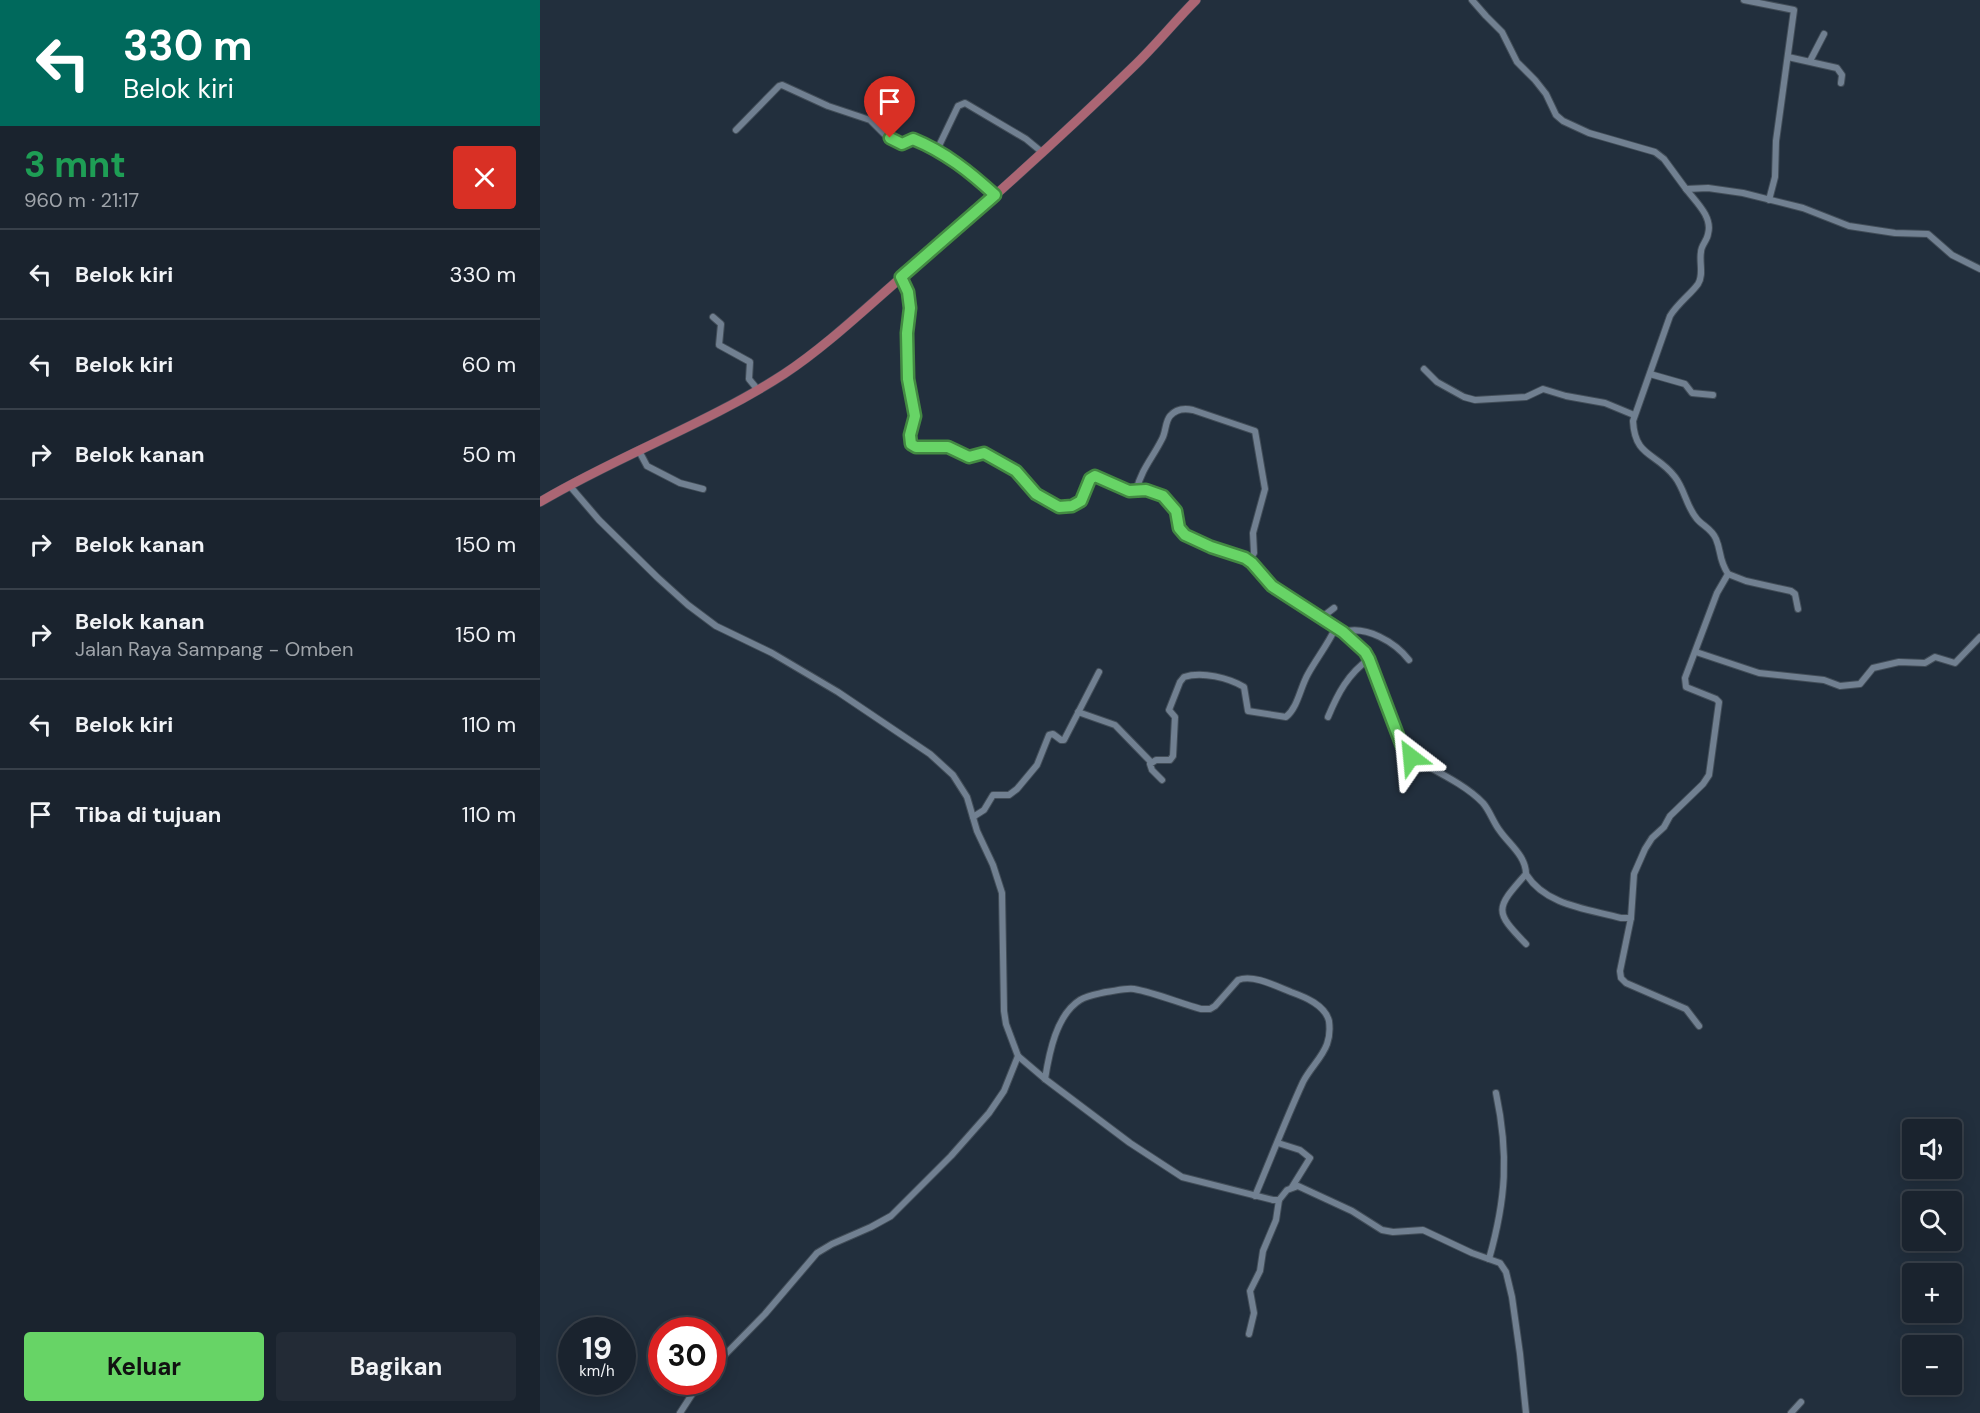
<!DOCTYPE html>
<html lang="id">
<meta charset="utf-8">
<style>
:root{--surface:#1a232e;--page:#232b36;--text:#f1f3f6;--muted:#9fa4aa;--line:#38404a;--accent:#67d466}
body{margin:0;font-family:"DM Sans",sans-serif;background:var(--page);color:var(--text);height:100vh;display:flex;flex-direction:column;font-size:22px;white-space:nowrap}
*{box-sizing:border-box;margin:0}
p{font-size:20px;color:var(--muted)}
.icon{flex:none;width:33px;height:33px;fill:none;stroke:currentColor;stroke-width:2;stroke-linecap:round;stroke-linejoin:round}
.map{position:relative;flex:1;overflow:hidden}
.panel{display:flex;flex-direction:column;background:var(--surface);width:540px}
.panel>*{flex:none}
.guide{background:#00695c;color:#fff;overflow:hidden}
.controls{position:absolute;left:1362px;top:1119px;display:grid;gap:12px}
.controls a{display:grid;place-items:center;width:60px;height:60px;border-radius:6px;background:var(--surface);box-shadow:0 3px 15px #0003,0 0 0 2px var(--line);font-size:30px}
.speed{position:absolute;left:18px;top:1317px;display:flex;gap:12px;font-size:30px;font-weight:700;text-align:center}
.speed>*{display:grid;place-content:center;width:78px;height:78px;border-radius:50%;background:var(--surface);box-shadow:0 3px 15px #0003,0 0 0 2px var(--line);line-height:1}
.speed small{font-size:15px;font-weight:400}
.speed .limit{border:9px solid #d22;background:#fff;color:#111}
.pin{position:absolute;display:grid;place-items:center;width:51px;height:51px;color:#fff;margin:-62px -26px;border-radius:50% 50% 50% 0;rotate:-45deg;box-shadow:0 0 6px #0007}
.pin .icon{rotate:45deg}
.me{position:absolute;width:66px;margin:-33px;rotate:331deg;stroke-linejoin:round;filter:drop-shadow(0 0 4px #0008)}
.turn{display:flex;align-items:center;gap:21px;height:126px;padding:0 24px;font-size:27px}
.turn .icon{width:78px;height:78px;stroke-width:2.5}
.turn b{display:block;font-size:42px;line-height:51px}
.round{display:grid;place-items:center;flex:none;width:63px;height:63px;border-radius:6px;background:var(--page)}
.headline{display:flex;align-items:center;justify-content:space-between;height:102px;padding:0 24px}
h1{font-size:36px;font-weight:700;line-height:45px;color:#1e9e55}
.action{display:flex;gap:12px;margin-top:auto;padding:12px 24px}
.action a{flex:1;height:69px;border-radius:6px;background:var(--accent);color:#111;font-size:24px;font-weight:700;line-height:69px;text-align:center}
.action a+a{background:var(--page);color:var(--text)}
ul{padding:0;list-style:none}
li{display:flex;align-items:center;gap:18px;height:90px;padding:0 24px;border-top:2px solid var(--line)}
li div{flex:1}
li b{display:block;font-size:22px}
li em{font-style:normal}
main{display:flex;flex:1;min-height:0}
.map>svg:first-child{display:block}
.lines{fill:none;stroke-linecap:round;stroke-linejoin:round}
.street-casing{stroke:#424d58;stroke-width:8}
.primary-casing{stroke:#424d58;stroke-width:10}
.street{stroke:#718091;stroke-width:6}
.primary{stroke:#ab6674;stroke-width:9}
.route-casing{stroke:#438a42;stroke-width:15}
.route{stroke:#67d466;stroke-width:10}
</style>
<main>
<section class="panel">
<div class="guide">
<div class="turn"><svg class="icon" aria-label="left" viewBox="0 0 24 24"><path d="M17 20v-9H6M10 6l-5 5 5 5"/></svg><div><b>330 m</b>Belok kiri</div></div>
</div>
<div class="headline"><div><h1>3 mnt</h1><p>960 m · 21:17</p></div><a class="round" style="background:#d93025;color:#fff"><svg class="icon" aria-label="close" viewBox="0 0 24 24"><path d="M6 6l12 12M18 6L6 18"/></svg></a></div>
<ul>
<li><svg class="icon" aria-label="left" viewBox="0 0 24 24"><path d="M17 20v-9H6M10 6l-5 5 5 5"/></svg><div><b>Belok kiri</b></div><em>330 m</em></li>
<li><svg class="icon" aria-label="left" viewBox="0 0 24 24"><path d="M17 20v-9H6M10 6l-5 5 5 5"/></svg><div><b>Belok kiri</b></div><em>60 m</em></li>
<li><svg class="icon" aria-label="right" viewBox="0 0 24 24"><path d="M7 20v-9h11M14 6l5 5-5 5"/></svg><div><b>Belok kanan</b></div><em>50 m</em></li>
<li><svg class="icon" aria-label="right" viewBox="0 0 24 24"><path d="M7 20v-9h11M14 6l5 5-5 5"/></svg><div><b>Belok kanan</b></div><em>150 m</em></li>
<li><svg class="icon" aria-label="right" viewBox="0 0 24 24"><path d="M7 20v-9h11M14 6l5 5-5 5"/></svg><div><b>Belok kanan</b><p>Jalan Raya Sampang - Omben</p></div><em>150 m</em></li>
<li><svg class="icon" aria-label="left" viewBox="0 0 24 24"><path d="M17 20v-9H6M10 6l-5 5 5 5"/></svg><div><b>Belok kiri</b></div><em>110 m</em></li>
<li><svg class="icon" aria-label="arrive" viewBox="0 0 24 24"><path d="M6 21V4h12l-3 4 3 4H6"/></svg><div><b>Tiba di tujuan</b></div><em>110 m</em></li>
</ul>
<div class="action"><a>Keluar</a><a>Bagikan</a></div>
</section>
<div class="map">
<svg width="1440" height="1413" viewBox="0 0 1440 1413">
<rect width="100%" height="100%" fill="#222f3d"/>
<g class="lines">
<g class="street-casing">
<g id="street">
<polyline points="932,0 946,16 962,32 977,62 995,80 1006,94 1016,115 1023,121 1049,133 1115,152 1124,159 1146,189 1168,188 1203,193 1263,208 1309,226 1355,233 1388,234 1412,255 1440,269"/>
<polyline points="1204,0 1254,10 1236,141 1235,177 1229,200"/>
<polyline points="1248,57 1297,68 1302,75 1301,83"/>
<polyline points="1270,61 1284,34"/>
<polyline points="196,130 239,86 242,85 288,106 330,120 344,134 360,143 366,144 373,139 395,150 397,150 418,106 425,103 486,139 503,153"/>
<polyline points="397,150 417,162 455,195"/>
<polyline points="361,277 368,292 370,308 367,333 368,379 375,416 370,435 371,444 376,447 408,447 429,457 444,453 476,470 496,494 519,507 533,506 541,501 550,479 555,476 589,491 606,490 623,496 636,511 639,528 645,535 671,547 705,558 712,563 732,586 781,618 794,608"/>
<polyline points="173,317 181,324 179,345 210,362 209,379 218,390"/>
<polyline points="884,369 897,382 924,397 935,400 986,397 1003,389 1026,396 1065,403 1094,415"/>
<polyline points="1110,374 1145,384 1152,393 1173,395"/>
<polyline points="99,451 107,466 140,483 163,489"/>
<polyline points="29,485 59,520 117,577 148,605 176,626 232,653 298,692 390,754 413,775 427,797 437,831 453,865 462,893 464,1011 466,1024 478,1056 505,1079 590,1143 642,1177 733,1200 739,1200 747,1190 758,1186 812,1211 842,1230 853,1232 883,1230 932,1253 960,1263 966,1272 972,1297 980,1354 986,1413"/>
<path d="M596 491C602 468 612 459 622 439 626 432 625 422 630 416 636 409 644 408 653 410L715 431 725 489 713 533 714 553 709 561"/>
<polyline points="1188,574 1206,581 1251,591 1255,594 1258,609"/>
<path d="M781 618 803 632 825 652 829 659 836 675 840 692 864 750 871 757C893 770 925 784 943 803 950 811 953 822 960 831 969 844 986 856 986 874 955 909 954 911 986 944"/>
<path d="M803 632C826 625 855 642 869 660"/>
<polyline points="1156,652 1219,673 1284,680 1300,686 1320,684 1333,668 1359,662 1385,663 1395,657 1415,663 1440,637"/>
<polyline points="538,712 575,725 611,762"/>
<path d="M788 717C798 693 808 674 829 659"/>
<path d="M622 780 612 770 610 764 616 760H630L633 756 635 717 629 710 640 682 644 677C662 671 689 678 704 687L708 711 746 717C758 707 760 688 768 674 777 658 788 644 796 627"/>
<polyline points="433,817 444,810 453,795 469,795 477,789 497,765 509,735 513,734 521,740 524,740 559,672"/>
<path d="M986 874C1006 906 1049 909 1081 918H1091L1094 874 1105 849 1112 838 1124 827 1130 816 1163 784 1169 775 1179 702 1176 699 1146 687 1145 678 1177 593 1188 574C1178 558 1182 553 1176 539 1172 529 1163 526 1157 519 1146 506 1145 490 1135 477 1116 452 1095 458 1093 421L1130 316C1138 303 1151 294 1158 284 1164 275 1159 262 1161 252 1161 245 1167 241 1168 234 1173 217 1156 202 1146 189"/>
<polyline points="1091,918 1080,971 1081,978 1086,983 1146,1009 1159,1026"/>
<path d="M505 1079C509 1054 516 1015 540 1000 548 995 558 994 566 992 575 991 585 988 594 989 616 993 639 1003 661 1009H670L675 1006 698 980C713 974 736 986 751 992 765 997 785 1005 789 1021 790 1029 790 1036 787 1044 782 1058 770 1068 763 1082 746 1119 731 1158 715 1196"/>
<polyline points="738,1143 760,1150 770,1158 752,1187"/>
<path d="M949 1259C966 1199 969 1155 956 1093"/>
<polyline points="709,1334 714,1313 710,1291 720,1271 723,1251 736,1220 739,1200"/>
<polyline points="172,1368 225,1314 277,1253 292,1244 331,1227 351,1216 411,1156 449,1113 464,1091 478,1056"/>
<polyline points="140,1413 160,1382"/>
<polyline points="1251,1413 1261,1402"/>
</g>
</g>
<g class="primary-casing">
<path id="primary" d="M0 502C79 455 167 424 244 374 285 347 326 308 363 276 442 208 519 139 594 66 616 45 635 21 656 0"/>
</g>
<use href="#street" class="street"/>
<use href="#primary" class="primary"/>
</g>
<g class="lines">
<g class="route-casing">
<path id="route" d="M350 138 362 144 373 139C405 152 430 172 455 195L361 277 368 292 370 308 367 333 368 379 375 416 370 435 371 444 376 447H408L429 457 444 453 476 471 496 494 519 507 532 506 541 501 550 479 555 476 589 491 606 490 623 496 636 511 639 528 645 535 671 547 705 558 712 563 732 586 803 632 825 652 829 659 862 746 871 757"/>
</g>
<use href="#route" class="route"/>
</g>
</svg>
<div class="controls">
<a><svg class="icon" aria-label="sound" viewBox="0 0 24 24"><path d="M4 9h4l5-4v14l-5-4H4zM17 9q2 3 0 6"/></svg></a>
<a><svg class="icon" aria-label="search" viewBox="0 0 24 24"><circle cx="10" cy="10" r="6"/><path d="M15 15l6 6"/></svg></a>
<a>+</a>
<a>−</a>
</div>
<div class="speed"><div>19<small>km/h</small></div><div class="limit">30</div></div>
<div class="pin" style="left:350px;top:138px;background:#d93025"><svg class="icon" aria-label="arrive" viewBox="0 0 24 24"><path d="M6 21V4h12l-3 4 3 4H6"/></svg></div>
<svg class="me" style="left:871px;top:757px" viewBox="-20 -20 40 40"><path d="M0-17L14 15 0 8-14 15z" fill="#67d466" stroke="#fff" stroke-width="4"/></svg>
</div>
</main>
